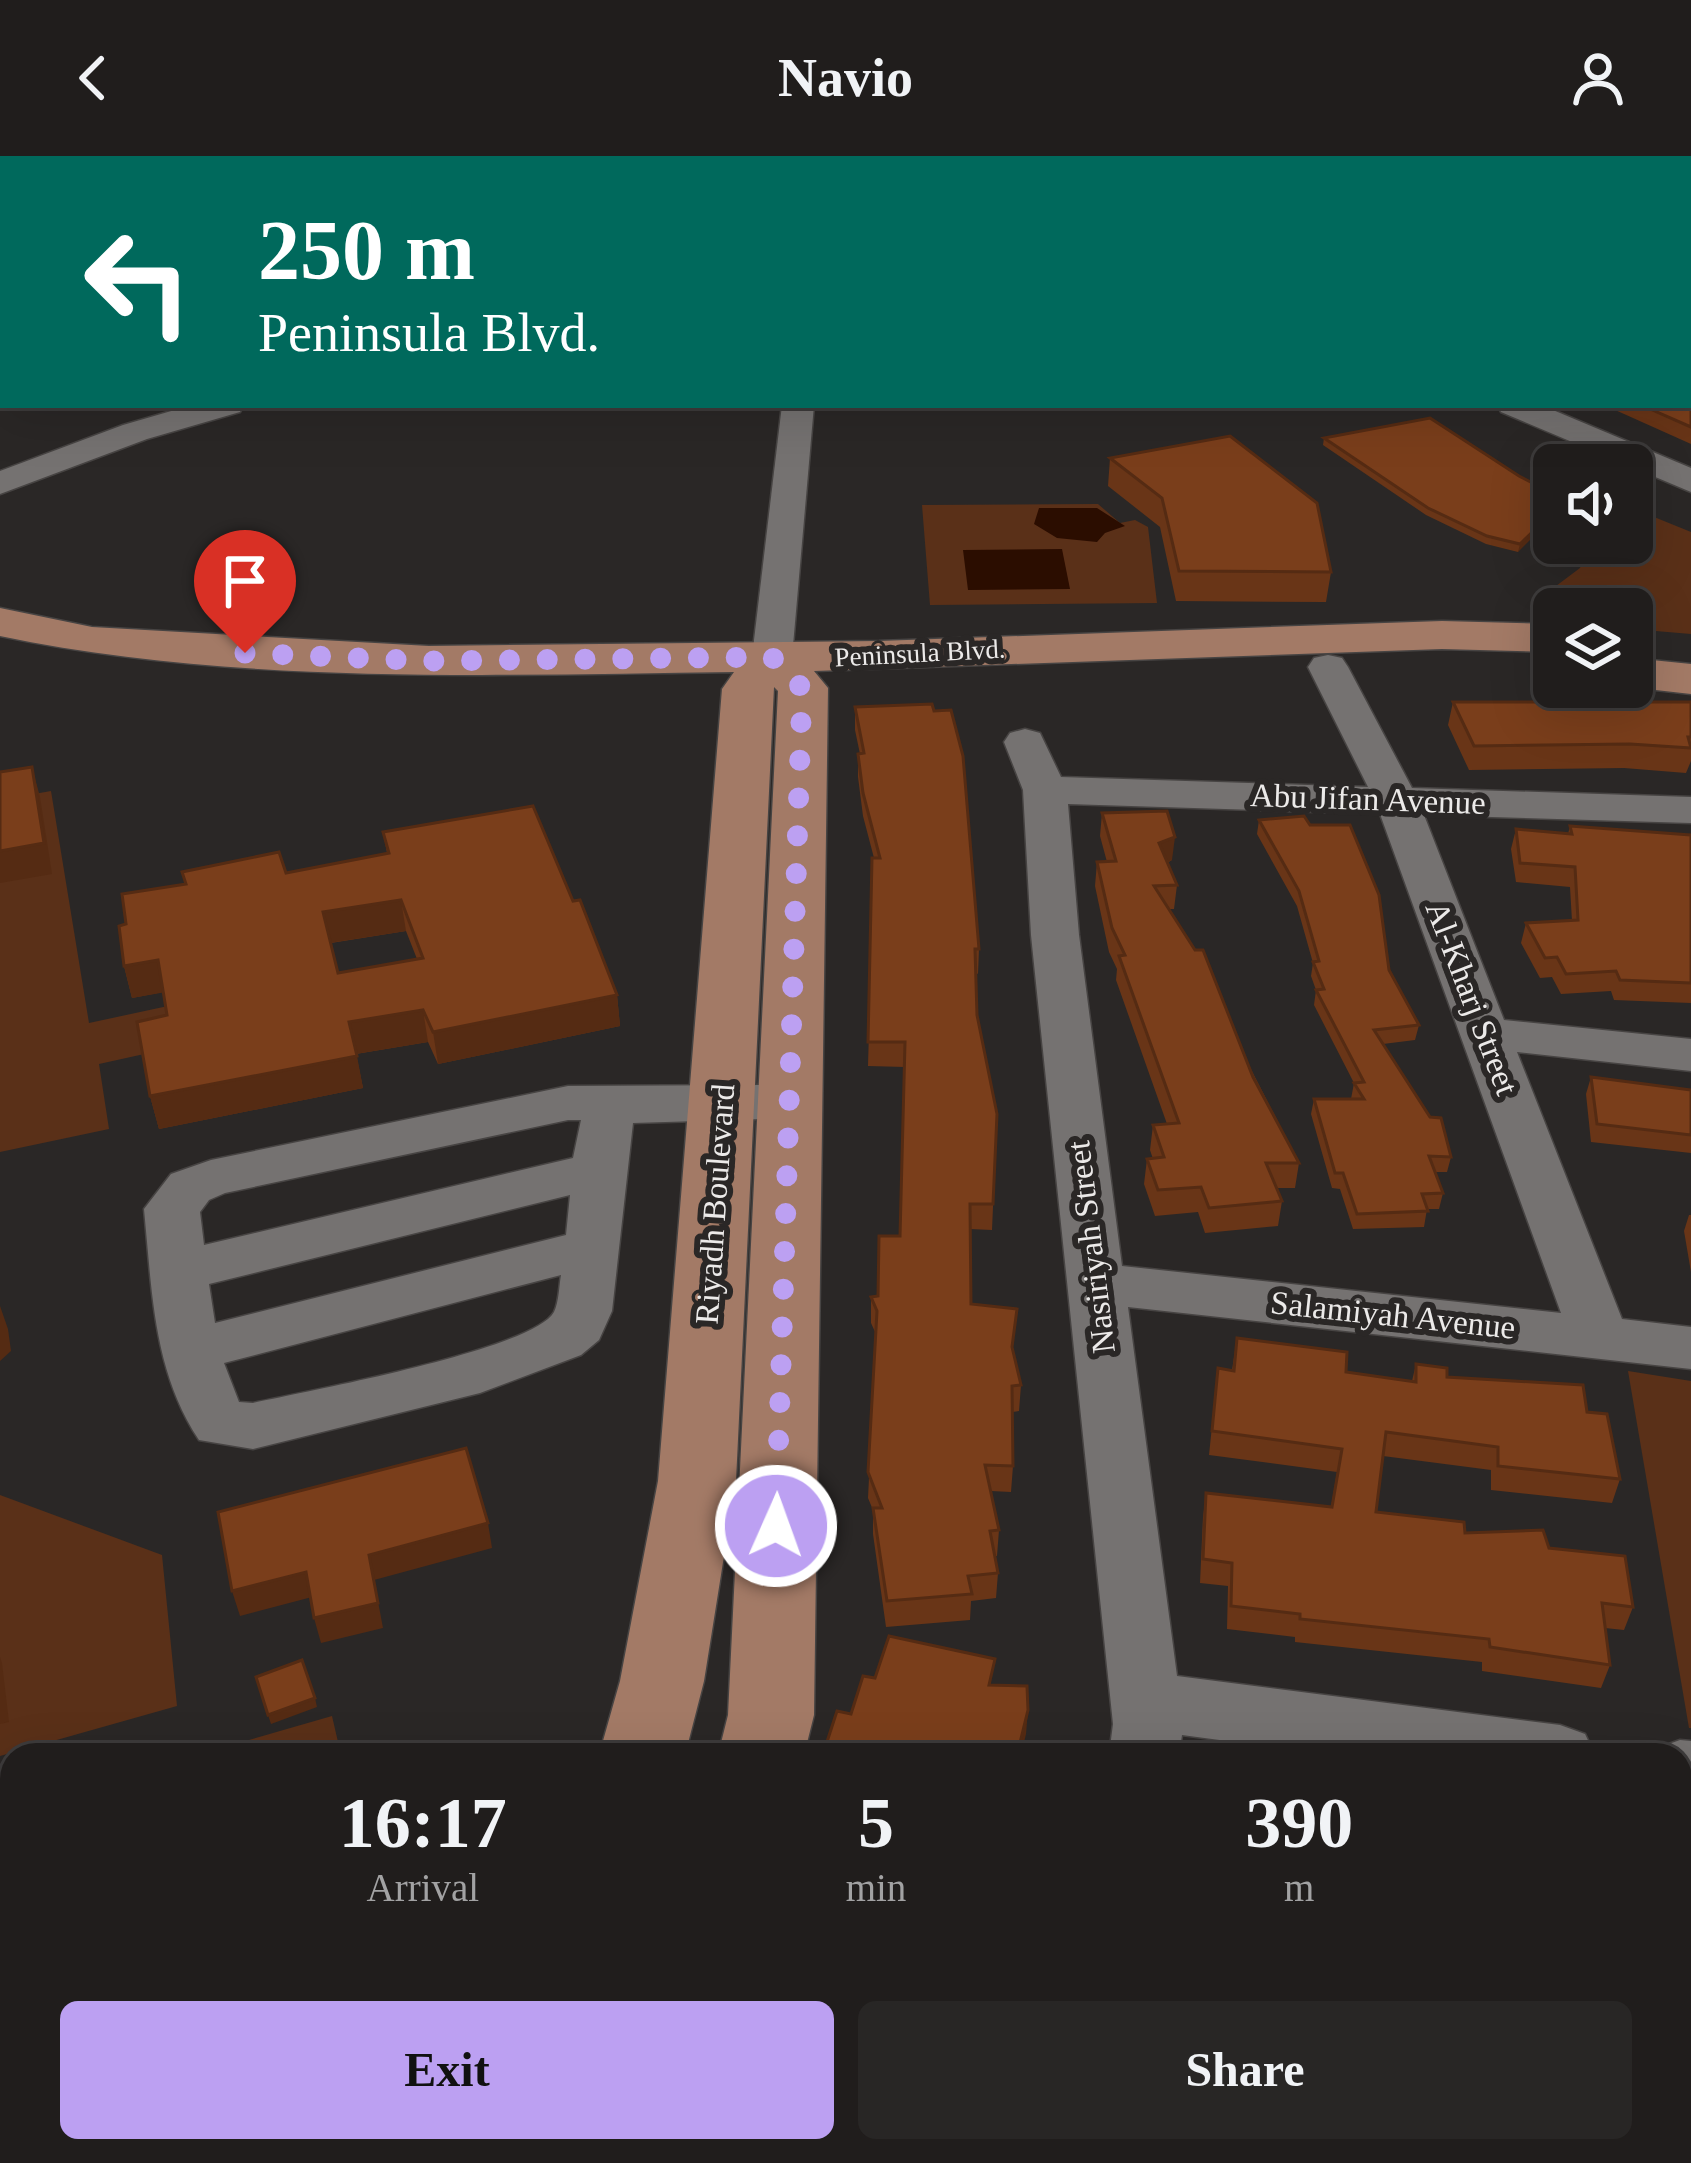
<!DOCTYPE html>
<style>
:root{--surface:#201d1c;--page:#282625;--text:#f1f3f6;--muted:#a2a2a3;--line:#3d3b3b;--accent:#bca0f2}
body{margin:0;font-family:"Times New Roman",serif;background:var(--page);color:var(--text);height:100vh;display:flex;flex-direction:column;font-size:45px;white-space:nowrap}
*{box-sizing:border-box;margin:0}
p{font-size:39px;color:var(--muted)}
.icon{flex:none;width:66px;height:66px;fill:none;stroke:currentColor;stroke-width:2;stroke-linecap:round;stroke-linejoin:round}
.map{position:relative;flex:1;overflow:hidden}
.details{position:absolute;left:0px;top:1587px;width:1692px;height:420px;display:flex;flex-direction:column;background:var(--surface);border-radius:36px 36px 0 0;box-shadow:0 12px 48px #0002,0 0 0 3px var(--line)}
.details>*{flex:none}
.hud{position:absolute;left:0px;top:0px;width:1692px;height:252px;box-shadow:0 12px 48px #0002,0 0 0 3px var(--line);background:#00695c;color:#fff;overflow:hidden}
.controls{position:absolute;left:1533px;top:288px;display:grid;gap:24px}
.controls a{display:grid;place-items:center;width:120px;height:120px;border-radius:18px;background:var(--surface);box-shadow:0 12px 48px #0002,0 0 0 3px var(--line);font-size:60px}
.pin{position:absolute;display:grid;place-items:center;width:102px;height:102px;color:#fff;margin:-123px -51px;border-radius:50% 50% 50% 0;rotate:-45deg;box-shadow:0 0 12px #0007}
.pin .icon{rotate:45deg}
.me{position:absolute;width:132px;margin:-66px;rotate:2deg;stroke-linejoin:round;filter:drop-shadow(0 0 9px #0008)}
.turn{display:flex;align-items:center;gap:42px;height:252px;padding:0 60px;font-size:54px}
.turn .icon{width:156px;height:156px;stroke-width:2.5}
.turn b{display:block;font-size:84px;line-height:102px}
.eta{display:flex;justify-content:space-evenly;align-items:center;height:204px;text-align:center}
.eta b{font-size:72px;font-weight:700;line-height:84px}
.primary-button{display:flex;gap:24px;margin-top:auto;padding:24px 60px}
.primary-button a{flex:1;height:138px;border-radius:18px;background:var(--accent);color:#111;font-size:48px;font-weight:700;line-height:138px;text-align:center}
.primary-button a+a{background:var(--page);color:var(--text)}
header{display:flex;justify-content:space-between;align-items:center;height:156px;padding:0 60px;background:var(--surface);font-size:54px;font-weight:700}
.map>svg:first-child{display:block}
.green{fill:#5a3018}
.water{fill:#2b0d00}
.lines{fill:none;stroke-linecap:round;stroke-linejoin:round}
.minor-casing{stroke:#474443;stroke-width:3}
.major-casing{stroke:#474443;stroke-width:3}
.minor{fill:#757271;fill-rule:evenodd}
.major{fill:#a37a66;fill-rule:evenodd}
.wall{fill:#693517;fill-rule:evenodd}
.shaded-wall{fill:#552b13}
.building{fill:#7a3e1b;stroke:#552b13;stroke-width:3;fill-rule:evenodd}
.route{stroke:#bca0f2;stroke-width:21;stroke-dasharray:0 37.8}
.labels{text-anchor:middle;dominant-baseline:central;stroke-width:12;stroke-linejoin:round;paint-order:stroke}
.far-street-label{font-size:27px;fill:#eceae9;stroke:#2a2726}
.street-label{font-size:33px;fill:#eceae9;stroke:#2a2726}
</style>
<header><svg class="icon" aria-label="back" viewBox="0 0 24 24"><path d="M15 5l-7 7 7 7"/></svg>Navio<svg class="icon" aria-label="person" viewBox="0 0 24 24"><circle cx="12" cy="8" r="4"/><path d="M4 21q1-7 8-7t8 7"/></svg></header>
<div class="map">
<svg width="1691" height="2007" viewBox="0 0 1691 2007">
<rect width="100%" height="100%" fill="#2a2726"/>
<g class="green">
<polygon points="1098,348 1120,367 1135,364 1148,371 1157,447 930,449 922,349"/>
<polygon points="1632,352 1691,376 1691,478 1632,473 1632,453 1554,453 1554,461 1543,458 1536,445 1580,412 1590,387 1632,387"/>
<polygon points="51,635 89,867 168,850 176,891 99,908 109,973 0,996 0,644"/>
<polygon points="1628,1215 1691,1225 1691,1572 1689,1572"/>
<polygon points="0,1339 162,1399 177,1550 0,1600"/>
<polygon points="332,1560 341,1599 197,1599"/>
<polygon points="12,1652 12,1995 275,1995 239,2007 0,2007 0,1656"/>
</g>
<g class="water">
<polygon points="1039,352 1097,352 1125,370 1105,377 1097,386 1057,382 1034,368"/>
<polygon points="1062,393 1070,433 968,434 963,394"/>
</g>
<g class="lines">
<g class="minor-casing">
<g id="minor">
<polygon points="1172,0 1199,0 1201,3 1174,3"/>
<polygon points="1691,102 1691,120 1689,121 1689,103"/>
<polygon points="192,249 244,249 240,256 147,283 0,338 0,315 123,269"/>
<polygon points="782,249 814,249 792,501 786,509 758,509 752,501"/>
<polygon points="1497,249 1541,249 1691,312 1691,336 1501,256"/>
<path d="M1328 499 1342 502 1348 511 1412 632 1691 641V667L1424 659 1504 864 1691 883V915L1517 896 1622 1163 1691 1171V1213L1128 1151 1177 1520 1560 1569 1585 1578 1595 1599H1333L1182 1579 1179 1599H1109L1113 1568 1031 779 1023 634 1004 586 1010 577 1025 573 1040 577 1061 621 1368 631 1308 511 1314 502ZM1068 648 1380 658 1561 1157 1122 1110 1079 779Z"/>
<path d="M763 929 782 934 789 946 782 958 763 963 633 967 612 1155 599 1184 581 1199 480 1237 253 1293 199 1284C153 1215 152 1134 144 1053L171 1018 211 1004 568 930ZM568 964H581L573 1002 204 1089 200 1056 209 1044 225 1037ZM570 1039 566 1079 215 1167 209 1128ZM561 1119C559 1130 559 1146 554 1156 533 1194 303 1236 253 1247L239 1246 224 1207Z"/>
<polygon points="1680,1584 1691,1585 1691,1647 1680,1646 1680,1599 1652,1599 1655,1593"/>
<polygon points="1049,1995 1131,1995 1129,2007 1047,2007"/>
</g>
</g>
<g class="major-casing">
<g id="major">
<path d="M0 452 92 471 429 490 879 485 1442 465 1554 468V496L1442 493 814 515 828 532 814 1559 804 1599H718L728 1559 778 535 774 531 736 1325 704 1525 685 1599H599L620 1525 658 1325 722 533 734 516C495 519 234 529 0 480Z"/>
<polygon points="1632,502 1691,508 1691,538 1629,531"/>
<polygon points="475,1995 575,1995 571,2007 471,2007"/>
<polygon points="594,1995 694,1995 690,2007 590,2007"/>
</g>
</g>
<use href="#minor" class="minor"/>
<use href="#major" class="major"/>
</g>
<g class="wall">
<polygon points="1691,231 1691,288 1604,249 1689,249"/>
<polygon points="1324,282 1519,320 1554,338 1518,396 1486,388 1426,359 1323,289"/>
<polygon points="1110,302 1331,416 1326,446 1176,445 1160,371 1108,330"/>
<polygon points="1453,546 1691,546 1691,605 1686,617 1624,612 1469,614 1448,569"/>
<polygon points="855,551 979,793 978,818 976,817 977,859 997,958 992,1074 970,1073 971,1148 1013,1195 1021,1229 1019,1255 1012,1256 1013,1310 1011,1336 991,1335 999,1374 997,1400 995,1400 998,1417 996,1442 971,1445 970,1464 886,1471 873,1378 873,1354 868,1342 876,1178 871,1167 871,1141 878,1140 900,1080 905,911 868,910 874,702 863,660 858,621 858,598 860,598 855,574"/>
<polygon points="1102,657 1172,704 1167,707 1177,729 1174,753 1169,753 1299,1007 1295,1032 1277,1032 1282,1045 1278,1070 1205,1077 1198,1056 1155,1060 1144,1028 1147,1003 1153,1003 1150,994 1153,969 1167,968 1116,824 1117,813 1109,796 1095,730 1097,706 1107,706 1100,680"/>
<polygon points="1259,664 1389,814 1419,869 1415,884 1383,888 1451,1001 1447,1016 1435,1016 1443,1037 1439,1053 1427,1053 1424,1071 1353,1073 1340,1033 1332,1032 1311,958 1314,943 1351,943 1354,927 1314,849 1316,834 1311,820 1313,807 1297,750 1257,678"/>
<polygon points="1570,670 1691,679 1691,847 1614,844 1611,835 1561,838 1552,821 1540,822 1521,787 1526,767 1572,765 1570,731 1516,726 1511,693 1516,673 1568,678"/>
<path d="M383 676 573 745 617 839 620 870 438 908 428 886 356 898 363 932 159 973 150 940 167 859 163 836 132 842 124 810 126 768 286 717 387 697ZM406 775 417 803 338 817 331 787Z"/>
<polygon points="1591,921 1691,934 1691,997 1591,986 1586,938"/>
<polygon points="1689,1059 1691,1059 1691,1116 1684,1075"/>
<polygon points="1237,1182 1346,1216 1412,1225 1416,1208 1447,1221 1587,1256 1620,1323 1612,1347 1491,1334 1491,1314 1383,1300 1376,1356 1465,1377 1549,1392 1633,1451 1624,1474 1605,1472 1610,1509 1601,1532 1482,1515 1482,1506 1295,1486 1295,1481 1227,1473 1228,1430 1200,1427 1203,1361 1206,1337 1331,1351 1337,1316 1209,1299 1218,1212 1232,1214"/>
<polygon points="1680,1636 1691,1637 1691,1834 1680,1833"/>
</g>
<g class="shaded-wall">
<polygon points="1554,355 1554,360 1518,396 1520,388"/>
<polygon points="32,611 40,641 52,718 0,727 0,695"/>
<polygon points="1175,681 1172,704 1157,711 1159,687"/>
<polygon points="401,744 406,775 329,787 323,756"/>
<polygon points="158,804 166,836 132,842 124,810"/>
<polygon points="617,839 620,870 438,908 433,876"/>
<polygon points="423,854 428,886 355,898 349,866"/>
<polygon points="357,900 363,932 159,973 150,940"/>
<polygon points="0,1150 8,1173 11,1195 0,1205"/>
<polygon points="488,1367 492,1392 374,1424 383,1472 321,1487 314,1462 369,1399"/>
<polygon points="306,1416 312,1441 240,1460 232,1435"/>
<polygon points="0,1501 2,1507 9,1566 0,1568"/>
<polygon points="315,1542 317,1551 271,1568 268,1559"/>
<polygon points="1028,1554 1026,1578 1021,1599 1017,1599"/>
</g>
<g class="building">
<polygon points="1357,0 1691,0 1691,19 1689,20 1689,3 1363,3"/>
<polygon points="1689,26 1691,35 1691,68 1689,68"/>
<polygon points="1689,131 1691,134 1691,208 1689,209"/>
<polygon points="1689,229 1691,231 1691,271 1641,249 1689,249"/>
<polygon points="1430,262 1519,320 1554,338 1554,355 1520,388 1487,380 1428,352 1324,282"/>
<polygon points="1230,280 1317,347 1331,416 1179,415 1162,342 1110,302"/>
<polygon points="1453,546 1691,546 1691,581 1688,581 1691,592 1630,588 1474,590"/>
<polygon points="932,548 934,555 951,554 963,600 979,793 975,793 977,859 997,958 993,1048 970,1048 971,1148 1017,1153 1012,1191 1021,1229 1012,1230 1013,1310 985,1309 999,1374 990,1375 998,1417 968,1420 972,1438 887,1445 873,1352 882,1352 868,1316 877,1155 871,1141 878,1140 879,1080 900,1080 905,886 868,886 872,702 880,702 863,637 858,598 864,597 855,551"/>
<polygon points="32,611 44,687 0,695 0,616"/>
<path d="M533 650 573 745 580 744 617 839 433 876 423 854 349 866 357 900 150 940 137 866 167 859 158 804 124 810 119 770 126 768 122 738 186 728 182 716 279 696 286 717 389 697 383 676ZM401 744 423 802 338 817 323 756Z"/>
<polygon points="1167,655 1175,681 1159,687 1177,729 1154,730 1195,794 1203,794 1253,921 1299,1007 1266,1007 1282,1045 1209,1052 1201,1031 1158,1034 1147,1003 1164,1001 1153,969 1179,967 1119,800 1125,799 1112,772 1097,706 1116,705 1102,657"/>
<polygon points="1304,660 1310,669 1350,669 1379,739 1389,814 1419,869 1374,874 1430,961 1441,962 1451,1001 1429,1000 1443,1037 1422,1038 1428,1055 1357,1058 1343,1017 1335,1017 1314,943 1364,943 1354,927 1364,926 1316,834 1324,833 1313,806 1319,805 1299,735 1259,664"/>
<polygon points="1570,670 1691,679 1691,827 1620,824 1616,815 1566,818 1557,801 1545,802 1526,767 1578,764 1575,711 1520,707 1516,673 1572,678"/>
<polygon points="1591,921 1691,934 1691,979 1597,968"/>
<polygon points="1237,1182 1347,1196 1346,1216 1416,1226 1416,1208 1447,1212 1447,1221 1583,1229 1587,1256 1607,1258 1620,1323 1498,1310 1498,1291 1386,1276 1376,1356 1464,1366 1465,1377 1543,1374 1549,1392 1625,1400 1633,1451 1602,1447 1610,1509 1490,1491 1489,1483 1300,1463 1300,1458 1231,1450 1232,1407 1203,1403 1206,1337 1332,1351 1342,1293 1212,1275 1218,1212 1234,1215"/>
<polygon points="466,1292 488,1367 369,1399 378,1447 314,1462 306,1416 232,1435 218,1356"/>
<polygon points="889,1480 995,1503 989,1529 1027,1530 1028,1554 1017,1599 841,1599 824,1595 837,1555 851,1558 863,1520 875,1522"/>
<polygon points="302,1504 315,1542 268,1559 256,1521"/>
<polygon points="1680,1636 1691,1637 1691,1808 1680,1807"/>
<polygon points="784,1995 967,1995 964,2007 782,2007"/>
<polygon points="1213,1995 1342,1995 1370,2007 1212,2007"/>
</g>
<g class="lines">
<polyline class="route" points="245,497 429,505 772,501 802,532 776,1370"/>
</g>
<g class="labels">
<g class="far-street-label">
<text transform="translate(920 497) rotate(-3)">Peninsula Blvd.</text>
</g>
<g class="street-label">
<text transform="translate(1368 643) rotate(2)">Abu Jifan Avenue</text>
<text transform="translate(1472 842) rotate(69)">Al-Kharj Street</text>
<text transform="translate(715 1048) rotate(-86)">Riyadh Boulevard</text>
<text transform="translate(1091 1091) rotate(-97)">Nasiriyah Street</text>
<text transform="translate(1393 1159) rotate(6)">Salamiyah Avenue</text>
</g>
</g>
</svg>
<div class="controls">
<a><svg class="icon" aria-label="sound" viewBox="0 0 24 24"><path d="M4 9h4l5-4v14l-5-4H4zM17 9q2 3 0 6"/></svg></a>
<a><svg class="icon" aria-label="layers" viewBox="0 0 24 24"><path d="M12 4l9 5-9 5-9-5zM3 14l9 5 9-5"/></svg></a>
</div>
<div class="pin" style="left:245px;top:497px;background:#d93025"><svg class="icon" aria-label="arrive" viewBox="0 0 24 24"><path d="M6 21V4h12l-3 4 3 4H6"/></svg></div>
<svg class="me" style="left:776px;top:1370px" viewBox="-20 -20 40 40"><circle r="17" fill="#bca0f2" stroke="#fff" stroke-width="3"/><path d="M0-11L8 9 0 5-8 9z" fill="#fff"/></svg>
<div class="hud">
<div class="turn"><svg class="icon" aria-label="left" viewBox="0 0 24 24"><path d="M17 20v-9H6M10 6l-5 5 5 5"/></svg><div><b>250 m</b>Peninsula Blvd.</div></div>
</div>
<section class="details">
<div class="eta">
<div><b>16:17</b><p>Arrival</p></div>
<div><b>5</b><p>min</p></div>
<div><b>390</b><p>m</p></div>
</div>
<div class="primary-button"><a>Exit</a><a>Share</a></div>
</section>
</div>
